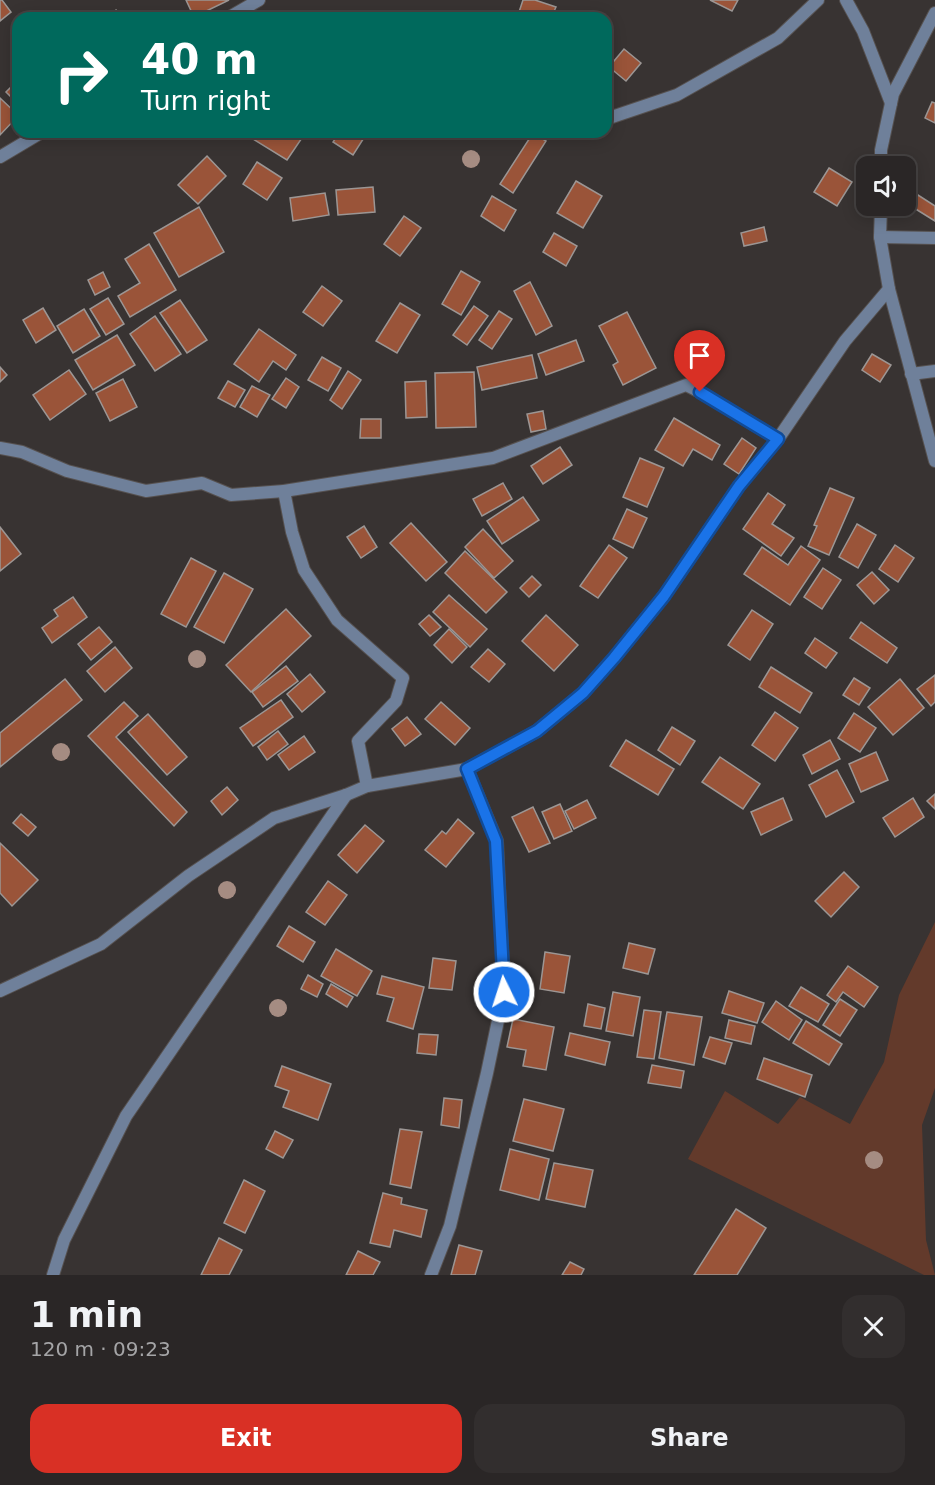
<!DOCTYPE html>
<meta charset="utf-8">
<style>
:root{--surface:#2a2626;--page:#322e2e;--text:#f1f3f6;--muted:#a5a5a7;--line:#464343;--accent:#d93025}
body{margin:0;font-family:"DejaVu Sans",sans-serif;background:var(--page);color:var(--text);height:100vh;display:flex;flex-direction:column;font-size:22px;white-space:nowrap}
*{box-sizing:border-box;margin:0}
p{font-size:20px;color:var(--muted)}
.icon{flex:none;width:33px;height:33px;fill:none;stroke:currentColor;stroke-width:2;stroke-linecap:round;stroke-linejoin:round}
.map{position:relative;height:1275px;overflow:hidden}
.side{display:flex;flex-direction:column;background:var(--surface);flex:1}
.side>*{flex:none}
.top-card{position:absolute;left:12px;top:12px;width:600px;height:126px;border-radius:18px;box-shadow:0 3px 15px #0003,0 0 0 2px var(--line);background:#00695c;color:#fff;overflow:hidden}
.buttons{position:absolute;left:856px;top:156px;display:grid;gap:12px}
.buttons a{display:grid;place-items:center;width:60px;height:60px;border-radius:12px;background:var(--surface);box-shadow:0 3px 15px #0003,0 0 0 2px var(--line);font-size:30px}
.pin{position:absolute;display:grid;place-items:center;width:51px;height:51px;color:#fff;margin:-62px -26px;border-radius:50% 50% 50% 0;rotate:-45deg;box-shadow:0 0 6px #0007}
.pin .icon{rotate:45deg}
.me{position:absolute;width:66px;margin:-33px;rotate:356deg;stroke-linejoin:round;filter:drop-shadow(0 0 4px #0008)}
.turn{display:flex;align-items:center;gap:21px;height:126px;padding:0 30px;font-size:27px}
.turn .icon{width:78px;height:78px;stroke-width:2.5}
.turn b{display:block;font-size:42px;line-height:51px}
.round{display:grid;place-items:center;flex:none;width:63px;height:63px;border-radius:18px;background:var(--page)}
.overview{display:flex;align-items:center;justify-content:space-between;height:102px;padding:0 30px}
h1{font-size:36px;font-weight:600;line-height:45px}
.primary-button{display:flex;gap:12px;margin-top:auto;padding:12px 30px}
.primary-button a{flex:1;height:69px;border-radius:18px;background:var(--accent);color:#fff;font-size:24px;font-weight:600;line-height:69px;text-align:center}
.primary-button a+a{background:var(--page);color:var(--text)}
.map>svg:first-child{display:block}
.green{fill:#633a2b}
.building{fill:#9a5439;stroke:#9c9694;stroke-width:1.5}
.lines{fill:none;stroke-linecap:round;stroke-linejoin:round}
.street-casing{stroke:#565150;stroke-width:14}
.street{stroke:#6f809a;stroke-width:12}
.tree{fill:#a58c82}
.route-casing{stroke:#114b97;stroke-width:15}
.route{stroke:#1a73e8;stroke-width:10}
</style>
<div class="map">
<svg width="935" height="1275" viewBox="0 0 935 1275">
<rect width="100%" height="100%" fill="#383332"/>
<polygon class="green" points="935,922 935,1088 922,1125 926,1240 935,1275 924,1275 688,1159 725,1091 778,1124 800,1097 850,1124 884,1062 899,995"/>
<g class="building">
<polygon points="0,0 2,0 11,12 0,21"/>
<polygon points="186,0 229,0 194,17"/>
<polygon points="523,0 535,0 556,7 551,18 517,18"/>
<polygon points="710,0 738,0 732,11"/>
<polygon points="116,10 121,18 105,18"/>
<polygon points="624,49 641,63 626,81 609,67"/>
<polygon points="18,80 18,98 15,101 6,92"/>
<polygon points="0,98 18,115 18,116 0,135"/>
<polygon points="932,102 935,103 935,123 925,118"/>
<polygon points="246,132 306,132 287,160 245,134"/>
<polygon points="340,132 366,132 367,133 353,155 333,142"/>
<polygon points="533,133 546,141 513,193 500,184"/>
<polygon points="207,156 226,176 198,204 178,185"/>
<polygon points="257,162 282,178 267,200 243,184"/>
<polygon points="829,168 852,182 837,206 814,192"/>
<polygon points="576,181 602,196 583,228 557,213"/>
<polygon points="373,187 375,212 338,215 336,190"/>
<polygon points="907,188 935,206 935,221 906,203"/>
<polygon points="325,193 329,215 293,221 290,198"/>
<polygon points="492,196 516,210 504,231 481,216"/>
<polygon points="199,207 224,252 179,277 154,233"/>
<polygon points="404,216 421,228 400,256 384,244"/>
<polygon points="764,227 767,241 744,246 741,233"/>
<polygon points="554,233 577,246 566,266 543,252"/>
<polygon points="149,244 176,290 130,317 118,296 140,283 125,259"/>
<polygon points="461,271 480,282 461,315 442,304"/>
<polygon points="103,272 110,287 95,295 88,280"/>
<polygon points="530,282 552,326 536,335 514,291"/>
<polygon points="322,286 342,301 323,326 303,312"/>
<polygon points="108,298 124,324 106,335 90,309"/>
<polygon points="180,300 207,340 187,353 160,313"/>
<polygon points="400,303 420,315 397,353 376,341"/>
<polygon points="474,306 488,316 467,345 453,335"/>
<polygon points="43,308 56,330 36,343 23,320"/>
<polygon points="84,309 100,336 73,353 57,326"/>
<polygon points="499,311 512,319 492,349 479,340"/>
<polygon points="627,312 656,368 623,385 613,365 618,362 599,326"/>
<polygon points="155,316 181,354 155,371 130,334"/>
<polygon points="259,329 296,355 286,370 273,361 259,382 234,364"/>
<polygon points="117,335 135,365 93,390 75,360"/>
<polygon points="576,340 584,361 546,375 538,354"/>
<polygon points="872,354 891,365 880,382 862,370"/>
<polygon points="532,355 537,378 482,390 477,367"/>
<polygon points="322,357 341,368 328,391 308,380"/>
<polygon points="0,367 7,375 0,382"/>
<polygon points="69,370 86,394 50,420 33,395"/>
<polygon points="348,371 361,380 342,409 330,400"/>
<polygon points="474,372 476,427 436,428 435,373"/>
<polygon points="286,378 299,387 286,408 272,399"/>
<polygon points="123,379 137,407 110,421 96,393"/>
<polygon points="228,381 245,390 235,407 218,398"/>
<polygon points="426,381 427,417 406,418 405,382"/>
<polygon points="252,386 270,395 257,417 240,407"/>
<polygon points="543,411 546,429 531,432 527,414"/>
<polygon points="674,418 720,445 712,460 693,449 683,466 655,450"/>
<polygon points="361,419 381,419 381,438 360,438"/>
<polygon points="742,438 756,448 739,474 724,464"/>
<polygon points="560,447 572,465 543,484 531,466"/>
<polygon points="640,458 664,468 647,507 623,497"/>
<polygon points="503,483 512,499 482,516 473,499"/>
<polygon points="830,488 854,498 829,555 808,546 817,526 814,525"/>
<polygon points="768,493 785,505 772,524 794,538 781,556 743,529"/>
<polygon points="523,497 539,520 502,544 487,521"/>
<polygon points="627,509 647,518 633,548 613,539"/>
<polygon points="411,523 447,562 426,581 390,543"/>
<polygon points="857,524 876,535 858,568 839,557"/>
<polygon points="364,526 377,547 361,558 347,537"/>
<polygon points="0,527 21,554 0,571"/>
<polygon points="483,529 513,561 494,578 465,547"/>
<polygon points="609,545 627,558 598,598 580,586"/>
<polygon points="895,545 914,558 898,582 879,569"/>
<polygon points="801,546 820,560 790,605 744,574 762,547 788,565"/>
<polygon points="465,551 507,592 486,613 445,573"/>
<polygon points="191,558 216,571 186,627 161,614"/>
<polygon points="823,568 841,580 822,609 804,597"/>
<polygon points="872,572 889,590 874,604 857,585"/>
<polygon points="224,573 253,589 224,643 194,627"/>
<polygon points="532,576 541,585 529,597 520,588"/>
<polygon points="449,595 487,629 470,647 433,612"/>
<polygon points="73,597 87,617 52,643 42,628 58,616 54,610"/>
<polygon points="286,609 311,636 251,692 226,665"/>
<polygon points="752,610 773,624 750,660 728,645"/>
<polygon points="429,615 441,627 430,636 419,624"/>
<polygon points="546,615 578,645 554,671 522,641"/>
<polygon points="861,622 897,648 887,663 850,638"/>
<polygon points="99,627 112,642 91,660 78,644"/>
<polygon points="449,629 467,647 452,663 434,645"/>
<polygon points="815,638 837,653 826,668 805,653"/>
<polygon points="115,647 132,668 105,692 87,671"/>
<polygon points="488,649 505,664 489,682 471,667"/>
<polygon points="286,666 298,681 263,707 252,692"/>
<polygon points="771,667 812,693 800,713 759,687"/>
<polygon points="310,674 325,692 302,712 287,694"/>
<polygon points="935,675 935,702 931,706 917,689"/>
<polygon points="854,678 870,688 859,705 843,695"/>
<polygon points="65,679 82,700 0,767 0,733"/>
<polygon points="900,679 924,708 893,735 868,707"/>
<polygon points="281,700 293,717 253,746 240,728"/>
<polygon points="124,702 138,716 116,737 187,812 174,826 88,736"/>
<polygon points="441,702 470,728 455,745 425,719"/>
<polygon points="775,712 798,728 775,761 752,745"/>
<polygon points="854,713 876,728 860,752 838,738"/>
<polygon points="148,714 187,757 167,775 128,732"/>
<polygon points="407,717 421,734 405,746 392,729"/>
<polygon points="672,727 695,741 680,765 658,750"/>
<polygon points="278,731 288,744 267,760 258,747"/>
<polygon points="304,736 315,752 289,770 278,755"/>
<polygon points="626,740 674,769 658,795 610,766"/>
<polygon points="830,740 840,759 812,774 803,755"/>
<polygon points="876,752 888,780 861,792 849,764"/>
<polygon points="720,757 760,784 743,809 702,782"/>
<polygon points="837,770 854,802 826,817 809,785"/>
<polygon points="227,787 238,800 222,815 211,801"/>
<polygon points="935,794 935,809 927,801"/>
<polygon points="783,798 792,820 761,835 751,812"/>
<polygon points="913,798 924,817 895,837 883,818"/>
<polygon points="587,800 596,818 574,829 565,811"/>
<polygon points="560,804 572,831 554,839 542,812"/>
<polygon points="533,807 550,843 529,852 512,817"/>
<polygon points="21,814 36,827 28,836 13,823"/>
<polygon points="458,819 474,833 446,867 425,850 442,831 446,834"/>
<polygon points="365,825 384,841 357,873 338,855"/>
<polygon points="0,843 38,880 12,906 0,893"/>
<polygon points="844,872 859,887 831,917 815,901"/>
<polygon points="328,881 347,895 325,925 306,912"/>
<polygon points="289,926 315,942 303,962 277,946"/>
<polygon points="629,943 655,949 648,974 623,968"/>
<polygon points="336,949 372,971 357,996 321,976"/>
<polygon points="545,952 570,956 564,993 540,989"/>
<polygon points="433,958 456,961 452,990 429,988"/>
<polygon points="848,966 878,987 864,1007 843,992 836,1002 827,995"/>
<polygon points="308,975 323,984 317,997 301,989"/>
<polygon points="382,976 424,987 413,1029 387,1021 394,998 377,994"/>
<polygon points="331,984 353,997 347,1007 326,994"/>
<polygon points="801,987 829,1004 818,1022 789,1006"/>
<polygon points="729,991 764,1003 757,1023 722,1013"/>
<polygon points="613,992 640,997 633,1036 606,1031"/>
<polygon points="840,999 857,1010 840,1036 823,1025"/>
<polygon points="776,1001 802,1020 789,1040 762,1022"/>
<polygon points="588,1004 605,1008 601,1029 584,1026"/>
<polygon points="644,1010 661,1012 654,1059 637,1057"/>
<polygon points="667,1012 702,1017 694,1065 659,1058"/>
<polygon points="513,1019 554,1027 546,1070 523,1066 526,1050 507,1047"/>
<polygon points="729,1020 755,1026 751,1044 725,1038"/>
<polygon points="806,1021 842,1044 829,1065 793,1043"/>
<polygon points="570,1033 610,1042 605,1065 565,1055"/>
<polygon points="419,1034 438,1035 436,1055 417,1053"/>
<polygon points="710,1037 732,1043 725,1064 703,1057"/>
<polygon points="764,1058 812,1075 805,1097 757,1079"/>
<polygon points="652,1065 684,1071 681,1088 648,1083"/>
<polygon points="282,1066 331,1084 318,1120 283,1107 289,1091 275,1086"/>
<polygon points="444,1098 462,1100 459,1128 441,1125"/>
<polygon points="524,1099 564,1109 553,1151 513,1141"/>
<polygon points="400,1129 422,1132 411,1188 390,1184"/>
<polygon points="275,1131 293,1140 283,1158 266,1149"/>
<polygon points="510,1149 549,1159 539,1200 500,1190"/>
<polygon points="554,1163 593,1170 585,1207 546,1199"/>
<polygon points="244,1180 265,1191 245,1233 224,1223"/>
<polygon points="383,1193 402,1198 401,1204 427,1210 421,1237 394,1230 390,1247 370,1243"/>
<polygon points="736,1209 766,1228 737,1275 694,1275"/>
<polygon points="219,1238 242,1250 229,1275 201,1275"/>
<polygon points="459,1245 482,1251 475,1275 451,1275"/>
<polygon points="358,1251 380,1262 373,1275 346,1275"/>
<polygon points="570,1262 584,1269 581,1275 562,1275"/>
</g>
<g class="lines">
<g class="street-casing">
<g id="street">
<polyline points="846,0 863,31 891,103"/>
<polyline points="228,18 259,0"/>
<polyline points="606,119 677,95 778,38 818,0"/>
<polyline points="0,157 42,132"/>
<polyline points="881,166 881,150 893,94 935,13"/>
<polyline points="880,237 935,238"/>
<polyline points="889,289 935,461"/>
<polyline points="911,374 935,371"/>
<polyline points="0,448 22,452 67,471 146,491 202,483 231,495 284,491 493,458 686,385 700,392 778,439"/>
<polyline points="284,491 292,532 304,570 337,620 403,678 396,701 358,741 367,786"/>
<polyline points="0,991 101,944 188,876 274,818 346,795 367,786 467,769 537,731 583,693 614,658 664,596 739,486 778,439 845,341 889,289 880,237 881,206"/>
<polyline points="53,1275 64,1240 126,1116 346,795"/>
<polyline points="431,1275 450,1226 487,1073 504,992 497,841 467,769"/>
</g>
</g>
<use href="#street" class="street"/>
</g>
<g class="tree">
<circle cx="471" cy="159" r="9"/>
<circle cx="197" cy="659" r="9"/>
<circle cx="61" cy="752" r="9"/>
<circle cx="227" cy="890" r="9"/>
<circle cx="278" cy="1008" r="9"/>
<circle cx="874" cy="1160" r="9"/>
</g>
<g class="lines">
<g class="route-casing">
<polyline id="route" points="504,992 496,841 467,769 537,731 583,693 614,658 664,596 739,486 778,439 700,392"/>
</g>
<use href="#route" class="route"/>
</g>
</svg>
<div class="buttons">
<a><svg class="icon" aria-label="sound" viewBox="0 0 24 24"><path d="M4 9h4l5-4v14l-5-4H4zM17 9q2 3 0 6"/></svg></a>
</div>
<div class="pin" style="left:700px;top:392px;background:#d93025"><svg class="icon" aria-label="arrive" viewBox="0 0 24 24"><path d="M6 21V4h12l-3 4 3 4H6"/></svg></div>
<svg class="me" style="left:504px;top:992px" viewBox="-20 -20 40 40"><circle r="17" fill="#1a73e8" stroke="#fff" stroke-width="3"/><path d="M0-11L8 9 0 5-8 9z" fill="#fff"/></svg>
<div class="top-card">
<div class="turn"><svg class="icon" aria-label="right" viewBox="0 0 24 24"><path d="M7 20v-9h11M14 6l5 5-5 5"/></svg><div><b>40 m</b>Turn right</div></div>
</div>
</div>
<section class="side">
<div class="overview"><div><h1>1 min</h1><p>120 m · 09:23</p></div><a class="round"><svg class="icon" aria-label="close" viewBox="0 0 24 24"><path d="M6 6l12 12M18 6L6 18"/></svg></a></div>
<div class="primary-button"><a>Exit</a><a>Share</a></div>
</section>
